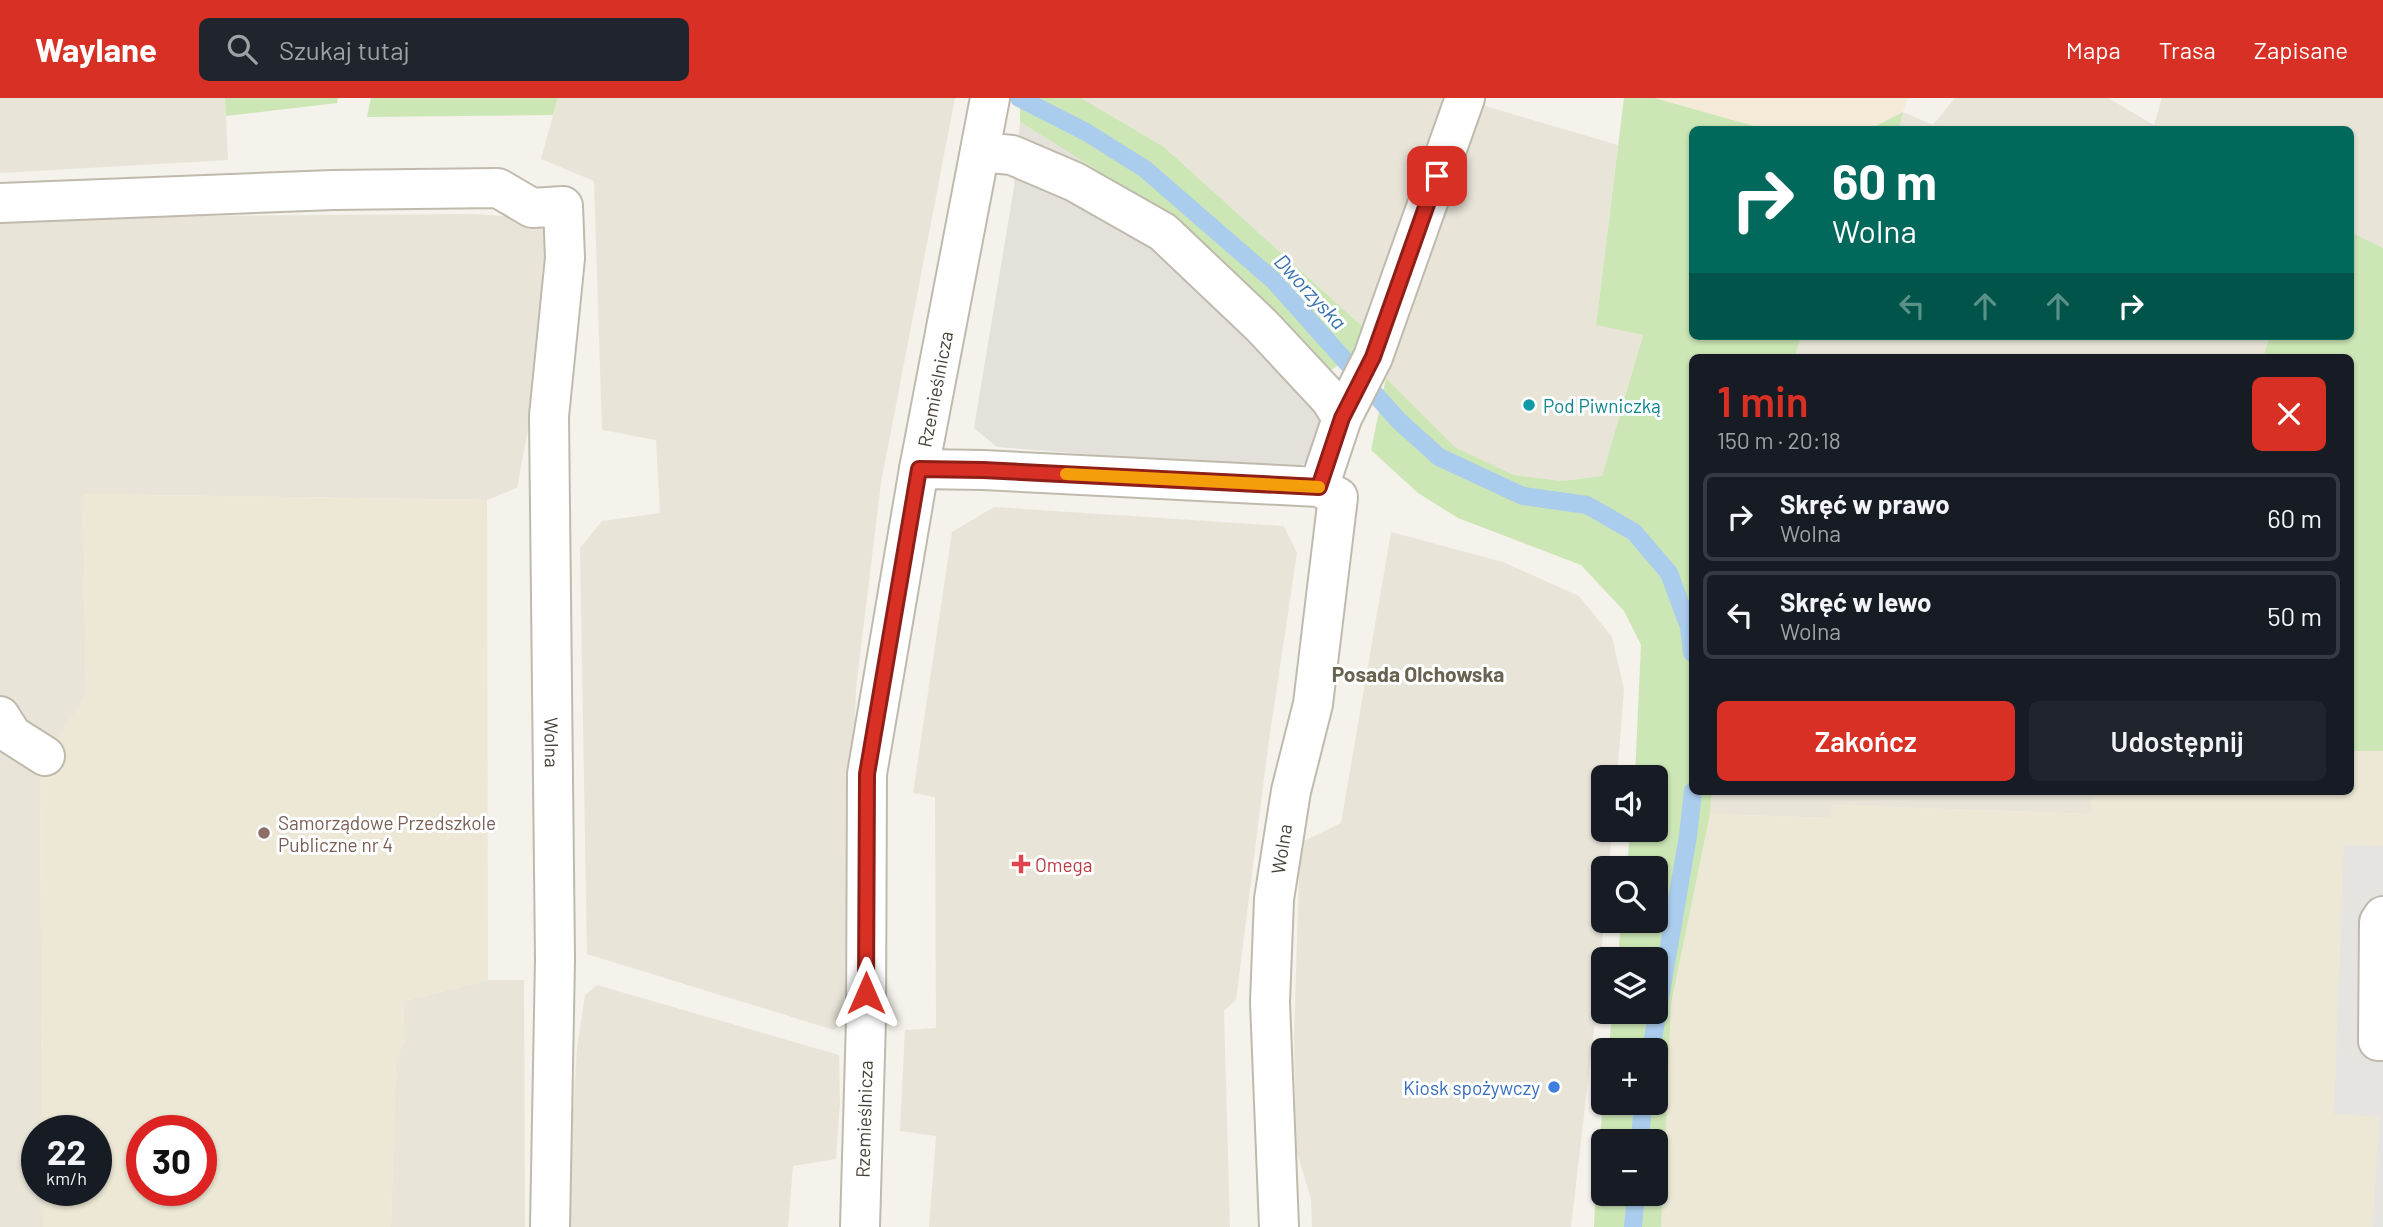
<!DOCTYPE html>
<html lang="pl">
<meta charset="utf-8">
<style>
:root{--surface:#171b24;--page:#20242c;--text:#f1f3f6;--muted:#9ea1a6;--line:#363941;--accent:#d93025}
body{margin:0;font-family:Barlow,sans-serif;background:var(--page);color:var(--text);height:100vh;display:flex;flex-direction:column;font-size:26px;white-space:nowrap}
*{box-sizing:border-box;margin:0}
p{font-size:23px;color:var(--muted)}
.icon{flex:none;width:38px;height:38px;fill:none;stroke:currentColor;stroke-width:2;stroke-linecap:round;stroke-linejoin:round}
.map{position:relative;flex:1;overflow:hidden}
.sheet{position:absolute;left:1689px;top:256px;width:665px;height:441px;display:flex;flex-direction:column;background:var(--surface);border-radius:10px;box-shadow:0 2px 5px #0004}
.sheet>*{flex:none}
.banner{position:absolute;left:1689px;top:28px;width:665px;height:214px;border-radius:10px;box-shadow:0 2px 5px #0004;background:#00695c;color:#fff;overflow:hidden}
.tools{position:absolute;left:1591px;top:667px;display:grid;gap:14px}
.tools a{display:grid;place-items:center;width:77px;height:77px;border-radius:10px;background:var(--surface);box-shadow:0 2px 5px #0004;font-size:35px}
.speed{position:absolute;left:21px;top:1017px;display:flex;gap:14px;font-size:35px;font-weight:700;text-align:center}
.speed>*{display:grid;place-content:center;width:91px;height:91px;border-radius:50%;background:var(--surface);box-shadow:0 2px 5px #0004;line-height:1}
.speed small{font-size:18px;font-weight:400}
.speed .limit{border:10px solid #d22;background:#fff;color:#111}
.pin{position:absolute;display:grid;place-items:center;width:60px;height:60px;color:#fff;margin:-30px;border-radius:14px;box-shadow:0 4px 10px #0006}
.me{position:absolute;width:77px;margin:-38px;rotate:0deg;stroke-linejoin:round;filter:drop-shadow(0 0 5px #0008)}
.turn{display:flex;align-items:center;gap:24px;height:147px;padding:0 28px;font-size:32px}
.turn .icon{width:91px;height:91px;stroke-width:2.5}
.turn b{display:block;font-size:49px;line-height:60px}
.lanes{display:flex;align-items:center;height:66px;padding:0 28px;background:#0003;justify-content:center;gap:35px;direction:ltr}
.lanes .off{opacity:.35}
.round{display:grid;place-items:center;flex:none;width:74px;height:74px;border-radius:10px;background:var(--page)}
.overview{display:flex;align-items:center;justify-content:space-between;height:119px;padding:0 28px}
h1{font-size:42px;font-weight:600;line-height:52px;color:var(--accent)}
.primary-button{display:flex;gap:14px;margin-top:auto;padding:14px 28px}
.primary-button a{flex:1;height:80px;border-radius:10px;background:var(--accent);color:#fff;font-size:28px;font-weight:600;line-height:80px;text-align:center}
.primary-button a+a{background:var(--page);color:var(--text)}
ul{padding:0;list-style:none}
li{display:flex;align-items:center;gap:21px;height:88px;margin:0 14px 10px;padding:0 14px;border:4px solid var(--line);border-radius:10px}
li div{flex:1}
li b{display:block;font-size:26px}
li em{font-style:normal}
header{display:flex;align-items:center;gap:42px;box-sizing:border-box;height:98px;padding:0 35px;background:var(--accent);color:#fff}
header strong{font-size:33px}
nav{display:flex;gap:38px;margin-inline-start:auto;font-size:24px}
.search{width:490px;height:63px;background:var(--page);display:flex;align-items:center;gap:18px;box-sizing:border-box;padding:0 24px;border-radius:10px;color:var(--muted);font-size:26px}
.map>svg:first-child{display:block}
.residential{fill:#e8e4d8}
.commercial{fill:#f4ead7}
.industrial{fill:#e4e1db}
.education{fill:#ece8d5;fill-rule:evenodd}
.green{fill:#cce6b5}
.parking{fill:#e6e4e1}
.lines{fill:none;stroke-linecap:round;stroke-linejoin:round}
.stream{stroke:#aacced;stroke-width:18}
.minor-casing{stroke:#bfbaad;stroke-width:42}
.minor{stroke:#fff;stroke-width:38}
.route-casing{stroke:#8d1f18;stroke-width:18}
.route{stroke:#d93025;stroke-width:12}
.slow{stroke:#f59e0b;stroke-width:12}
.culture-dot{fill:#0f9aa8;stroke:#fff;stroke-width:2.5}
.education-dot{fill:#8d6e63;stroke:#fff;stroke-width:2.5}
.health-dot{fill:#e0444e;stroke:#fff;stroke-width:2.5}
.shop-dot{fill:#3f7fe0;stroke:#fff;stroke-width:2.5}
.labels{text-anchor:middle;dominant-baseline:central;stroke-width:6;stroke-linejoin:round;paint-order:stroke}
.street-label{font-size:19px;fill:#484338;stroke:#fff}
.culture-label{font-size:19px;fill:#0d838f;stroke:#fff;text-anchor:start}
.education-label{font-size:19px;fill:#785e54;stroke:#fff;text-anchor:start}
.health-label{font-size:19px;fill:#be3a42;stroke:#fff;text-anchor:start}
.shop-label{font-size:19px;fill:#366cbe;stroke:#fff;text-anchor:end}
.water-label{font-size:21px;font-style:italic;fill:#3772af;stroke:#fff}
.neighbourhood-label{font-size:21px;font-weight:bold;fill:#6a6250;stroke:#fff}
</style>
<header>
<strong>Waylane</strong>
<div class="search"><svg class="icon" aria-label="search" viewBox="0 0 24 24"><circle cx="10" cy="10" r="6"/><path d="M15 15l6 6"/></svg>Szukaj tutaj</div>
<nav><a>Mapa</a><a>Trasa</a><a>Zapisane</a></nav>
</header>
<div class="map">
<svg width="2383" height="1129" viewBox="0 0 2383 1129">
<rect width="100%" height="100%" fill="#f4f2ea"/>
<g class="residential">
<polygon points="0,0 225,0 228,62 0,75"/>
<polygon points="558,0 955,0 881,385 856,590 845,920 834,932 587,856 580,450 602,423 660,415 656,342 602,332 594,83 541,61"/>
<polygon points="1081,0 1443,0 1363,229 1164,49"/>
<polygon points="1955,0 2108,0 2154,27 2162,0 2383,0 2383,150 2350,134 2350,32 1899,32 1903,14 1933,27"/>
<polygon points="1475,5 1618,47 1596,226 1643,237 1602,378 1562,383 1514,377 1455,349 1386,280"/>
<polygon points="475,116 548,121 547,232 517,390 487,402 83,396 86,597 40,673 42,1032 37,1032 37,1092 43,1092 43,1129 0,1129 0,119"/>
<polygon points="1801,238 2270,238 2263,259 1795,259"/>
<polygon points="994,409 1284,428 1297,455 1268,649 1236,902 1224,913 1230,1129 929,1129 936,1038 900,1033 905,932 936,930 935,699 913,695 952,434"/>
<polygon points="1391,434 1503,464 1579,498 1612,539 1624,591 1617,679 1603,679 1603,732 1612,732 1609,770 1603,770 1604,823 1598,897 1571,1129 1312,1129 1311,1101 1296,1051 1294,939 1300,745 1341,725"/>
<polygon points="1712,693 2092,693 2092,716 1832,707 1831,720 1710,716"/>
<polygon points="488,882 524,882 525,1129 391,1129 396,962 405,941 403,903"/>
<polygon points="597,887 839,957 840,1003 836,1061 793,1068 788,1129 569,1129 569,1077 577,950 585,897"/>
</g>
<polygon class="commercial" points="1654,0 1907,0 1903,14 1870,32 1765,31"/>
<polygon class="industrial" points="1020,24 1182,125 1324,277 1320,354 1293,373 997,349 974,330 1014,89"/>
<g class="education">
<path d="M83 396 487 402 488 882 403 903 405 941 396 962 391 1129H43V1092H96V1032H42L40 673 45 658 86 597ZM142 1032H201V1092H142Z"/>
<polygon points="2350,653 2383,653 2383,1129 1661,1129 1671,906 1710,716 1831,720 1832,707 2091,716 2092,693 2350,693"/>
</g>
<g class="green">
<polygon points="225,0 338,0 337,5 226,18"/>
<polygon points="371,0 558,0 553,17 367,19"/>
<polygon points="1020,0 1081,0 1164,49 1363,229 1354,256 1324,277 1182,125 1020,24"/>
<polygon points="1624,0 1654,0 1765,31 1692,32 1692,238 1801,238 1795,259 1692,259 1692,693 1712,693 1710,716 1671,906 1665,1051 1656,1051 1656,1043 1603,1043 1603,1052 1599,1052 1603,1005 1656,1004 1656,952 1609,952 1612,914 1656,914 1656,861 1618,861 1621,823 1656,822 1656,770 1627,770 1630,732 1656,732 1656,679 1635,679 1641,547 1624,513 1581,467 1458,420 1418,395 1371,352 1386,280 1455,349 1514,377 1562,383 1602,378 1643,237 1596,227"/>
<polygon points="1903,14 1899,31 1870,31"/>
<polygon points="2350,134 2383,150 2383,653 2350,653 2350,259 2263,259 2270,238 2350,238"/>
<polygon points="1596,1081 1603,1082 1603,1096 1656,1096 1656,1084 1663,1085 1661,1129 1594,1129"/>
</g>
<polygon class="parking" points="2344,747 2383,748 2383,1129 2373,1129 2379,1019 2334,1016"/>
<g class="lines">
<g class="stream">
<polyline points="1019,0 1086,34 1145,71 1274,183 1399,323 1439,359 1523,398 1587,407 1634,434 1669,475 1689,529 1692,555"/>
<polyline points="1651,952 1688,738 1693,693"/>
<polyline points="1640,1043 1643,1004"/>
<polyline points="1633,1129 1636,1096"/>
</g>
<g class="minor-casing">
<g id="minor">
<polyline points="980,54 1012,57 1075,84 1163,134 1262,228 1330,301 1342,320"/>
<path id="s1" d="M0 105 333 92 498 90 532 110 563 108 565 160 549 318 555 861 550 1129"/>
<polyline points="919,371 983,372 1319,389 1338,399 1313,606 1291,693 1274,801 1270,904 1279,1129"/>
<polyline points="1319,389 1342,320 1373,259 1465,0"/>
<polyline points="0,618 12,637 45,658"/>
<polyline points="2383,818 2379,824 2378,943 2383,943"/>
<path id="s2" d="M860 1129 866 922 867 676 919 371 990 0"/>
</g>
</g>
<use href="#minor" class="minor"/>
</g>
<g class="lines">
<g class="route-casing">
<polyline id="route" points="866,895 867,676 919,371 983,372 1319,389 1342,320 1373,259 1437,78"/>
</g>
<use href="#route" class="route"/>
<polyline class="slow" points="1066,376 1319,389"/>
</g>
<circle class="culture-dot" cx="1529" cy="307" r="7"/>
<circle class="education-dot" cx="264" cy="735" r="7"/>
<path class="health-dot" d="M1017.5 755.5h7v7h7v7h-7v7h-7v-7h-7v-7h7z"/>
<circle class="shop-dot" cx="1554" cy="989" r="7"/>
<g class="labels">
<g class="street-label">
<text stroke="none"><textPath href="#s2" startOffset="844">Rzemieślnicza</textPath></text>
<text stroke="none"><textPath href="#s1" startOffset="1106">Wolna</textPath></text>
<text transform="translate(1281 751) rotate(-81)">Wolna</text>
<text stroke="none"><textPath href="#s2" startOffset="108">Rzemieślnicza</textPath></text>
</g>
<g class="culture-label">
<text x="1543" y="307">Pod Piwniczką</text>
</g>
<g class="education-label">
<text x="278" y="724">Samorządowe Przedszkole<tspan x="278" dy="22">Publiczne nr 4</tspan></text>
</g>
<g class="health-label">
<text x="1035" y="766">Omega</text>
</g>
<g class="shop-label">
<text x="1540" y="989">Kiosk spożywczy</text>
</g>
<g class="water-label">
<text transform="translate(1311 193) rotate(47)">Dworzyska</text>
</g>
<g class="neighbourhood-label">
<text x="1418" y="575">Posada Olchowska</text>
</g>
</g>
</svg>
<div class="tools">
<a><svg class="icon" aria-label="sound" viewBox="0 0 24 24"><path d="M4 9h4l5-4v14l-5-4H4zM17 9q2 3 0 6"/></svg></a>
<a><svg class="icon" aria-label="search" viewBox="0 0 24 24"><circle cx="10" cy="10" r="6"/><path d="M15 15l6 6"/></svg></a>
<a><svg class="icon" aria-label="layers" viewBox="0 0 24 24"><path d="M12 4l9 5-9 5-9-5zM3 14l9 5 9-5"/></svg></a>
<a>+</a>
<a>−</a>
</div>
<div class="speed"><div>22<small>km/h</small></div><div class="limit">30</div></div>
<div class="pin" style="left:1437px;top:78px;background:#d93025"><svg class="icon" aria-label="arrive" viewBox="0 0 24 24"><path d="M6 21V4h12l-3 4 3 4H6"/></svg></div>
<svg class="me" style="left:866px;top:895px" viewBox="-20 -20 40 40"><path d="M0-17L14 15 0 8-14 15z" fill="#d93025" stroke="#fff" stroke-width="4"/></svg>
<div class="banner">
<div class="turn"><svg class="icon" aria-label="right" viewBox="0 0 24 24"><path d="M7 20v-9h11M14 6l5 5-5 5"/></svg><div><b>60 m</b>Wolna</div></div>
<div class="lanes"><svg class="icon off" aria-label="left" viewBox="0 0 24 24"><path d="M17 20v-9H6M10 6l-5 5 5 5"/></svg><svg class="icon off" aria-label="ahead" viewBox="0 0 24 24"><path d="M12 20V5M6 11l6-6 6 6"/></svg><svg class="icon off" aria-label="ahead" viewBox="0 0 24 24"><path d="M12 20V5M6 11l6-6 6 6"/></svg><svg class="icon" aria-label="right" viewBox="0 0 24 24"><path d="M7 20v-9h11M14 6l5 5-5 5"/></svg></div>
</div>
<section class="sheet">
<div class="overview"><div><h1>1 min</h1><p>150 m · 20:18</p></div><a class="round" style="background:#d93025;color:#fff"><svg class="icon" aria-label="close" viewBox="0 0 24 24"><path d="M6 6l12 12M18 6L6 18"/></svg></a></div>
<ul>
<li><svg class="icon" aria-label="right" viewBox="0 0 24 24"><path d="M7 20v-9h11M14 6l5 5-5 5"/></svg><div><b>Skręć w prawo</b><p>Wolna</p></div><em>60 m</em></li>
<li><svg class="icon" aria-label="left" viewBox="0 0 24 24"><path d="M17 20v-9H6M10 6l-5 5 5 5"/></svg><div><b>Skręć w lewo</b><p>Wolna</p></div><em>50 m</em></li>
</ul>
<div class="primary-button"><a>Zakończ</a><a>Udostępnij</a></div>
</section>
</div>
